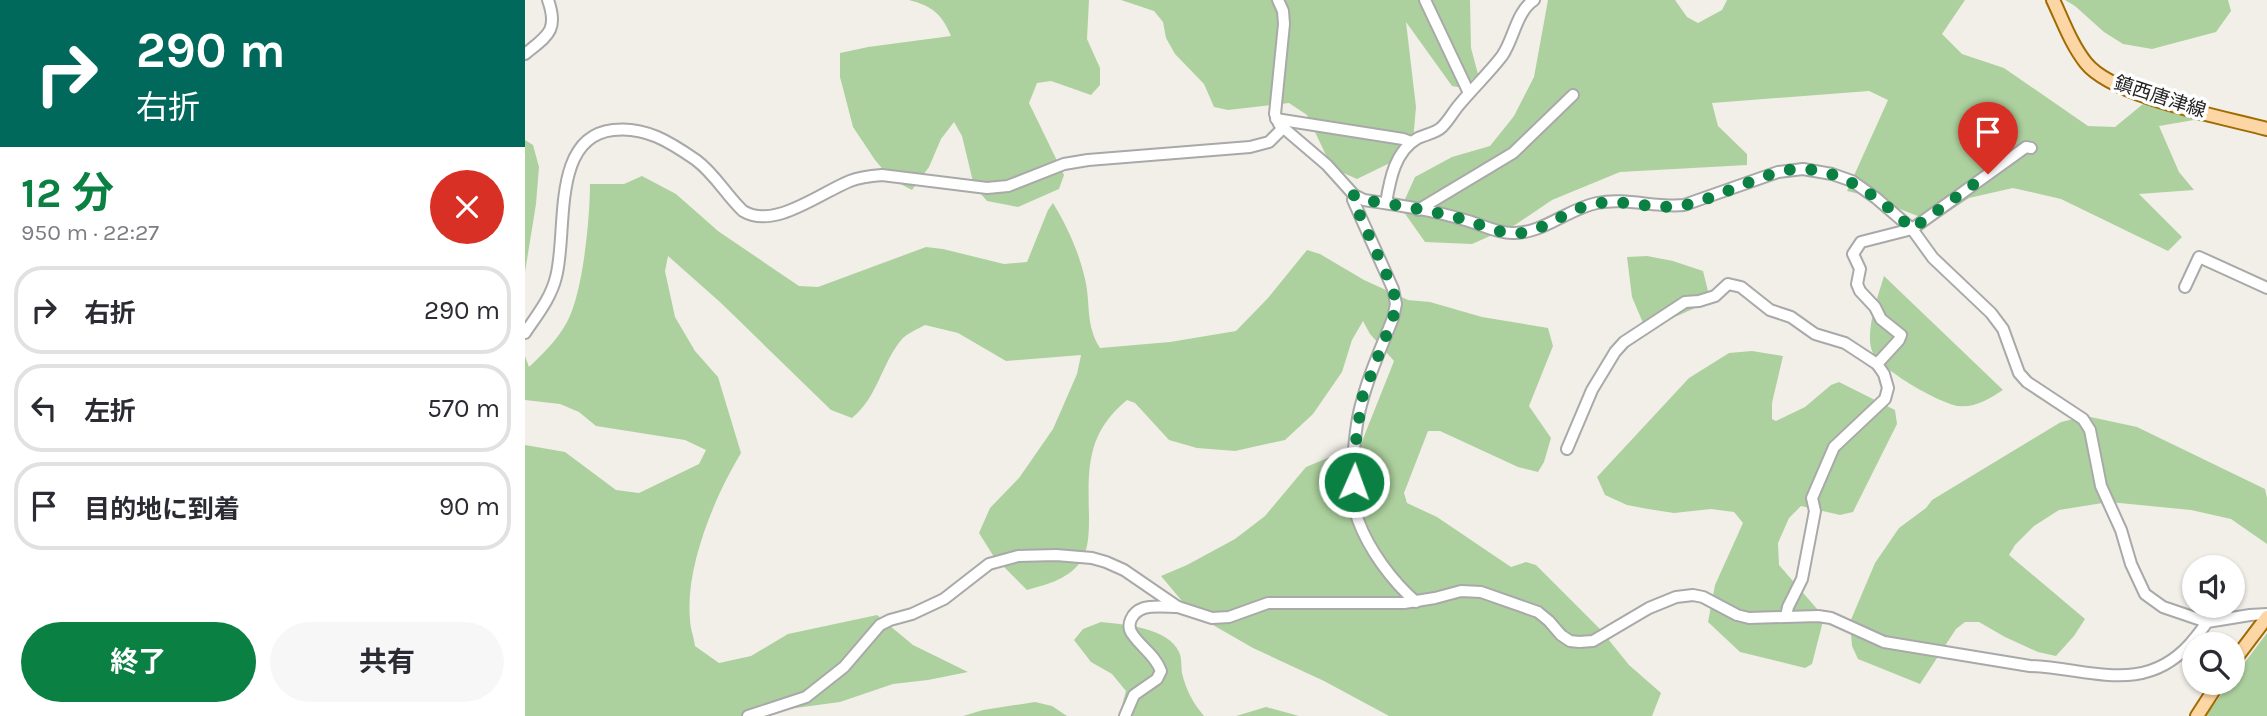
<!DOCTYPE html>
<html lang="ja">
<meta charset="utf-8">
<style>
:root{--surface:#fff;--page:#f7f7f7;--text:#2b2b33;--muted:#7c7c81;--line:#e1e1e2;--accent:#0b8043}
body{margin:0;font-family:Karla,"Noto Sans JP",sans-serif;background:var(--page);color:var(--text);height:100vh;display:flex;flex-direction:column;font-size:26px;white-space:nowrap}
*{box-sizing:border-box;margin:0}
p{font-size:23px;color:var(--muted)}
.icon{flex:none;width:38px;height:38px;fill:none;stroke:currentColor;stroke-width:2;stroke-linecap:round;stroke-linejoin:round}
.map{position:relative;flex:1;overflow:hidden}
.sheet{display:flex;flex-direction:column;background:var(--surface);width:525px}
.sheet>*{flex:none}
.banner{background:#00695c;color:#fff;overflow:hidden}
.buttons{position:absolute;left:1657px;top:555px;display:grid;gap:14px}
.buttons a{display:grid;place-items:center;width:63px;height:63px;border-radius:50%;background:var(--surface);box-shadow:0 2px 5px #0004;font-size:35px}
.pin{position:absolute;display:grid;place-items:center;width:60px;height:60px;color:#fff;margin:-72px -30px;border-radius:50% 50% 50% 0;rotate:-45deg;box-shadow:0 0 7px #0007}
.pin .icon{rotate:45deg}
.me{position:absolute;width:77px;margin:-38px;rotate:2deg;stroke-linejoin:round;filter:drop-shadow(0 0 5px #0008)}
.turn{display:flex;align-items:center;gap:24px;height:147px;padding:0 21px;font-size:32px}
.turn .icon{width:91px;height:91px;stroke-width:2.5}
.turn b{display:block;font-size:49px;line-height:60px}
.round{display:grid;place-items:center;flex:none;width:74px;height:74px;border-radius:37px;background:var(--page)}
.summary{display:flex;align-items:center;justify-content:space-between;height:119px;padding:0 21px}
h1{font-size:42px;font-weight:700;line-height:52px;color:var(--accent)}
.action{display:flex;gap:14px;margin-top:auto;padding:14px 21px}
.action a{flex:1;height:80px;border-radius:42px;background:var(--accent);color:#fff;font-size:28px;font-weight:700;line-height:80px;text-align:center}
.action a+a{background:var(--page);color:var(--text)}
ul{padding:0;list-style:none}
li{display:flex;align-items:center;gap:21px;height:88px;margin:0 14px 10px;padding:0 7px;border:4px solid var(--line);border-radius:28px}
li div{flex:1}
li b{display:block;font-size:26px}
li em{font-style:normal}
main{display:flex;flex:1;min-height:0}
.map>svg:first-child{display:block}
.forest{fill:#add19e}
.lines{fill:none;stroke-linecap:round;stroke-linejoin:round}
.minor-casing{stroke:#a9a9a9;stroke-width:14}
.major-casing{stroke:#a06b00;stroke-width:16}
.minor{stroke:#fff;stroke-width:10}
.major{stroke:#fcd6a4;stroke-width:12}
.route{stroke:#0b8043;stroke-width:12;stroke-dasharray:0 21.6}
.labels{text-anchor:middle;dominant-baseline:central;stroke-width:7;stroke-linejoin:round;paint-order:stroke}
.street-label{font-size:19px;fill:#222;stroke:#fff}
</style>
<main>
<section class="sheet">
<div class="banner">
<div class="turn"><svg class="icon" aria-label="right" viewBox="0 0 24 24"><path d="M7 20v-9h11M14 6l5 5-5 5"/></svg><div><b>290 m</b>右折</div></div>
</div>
<div class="summary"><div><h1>12 分</h1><p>950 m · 22:27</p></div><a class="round" style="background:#d93025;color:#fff"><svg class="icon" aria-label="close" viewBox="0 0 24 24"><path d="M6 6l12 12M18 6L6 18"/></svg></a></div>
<ul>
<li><svg class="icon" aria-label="right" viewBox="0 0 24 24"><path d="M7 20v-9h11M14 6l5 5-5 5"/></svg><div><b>右折</b></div><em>290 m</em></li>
<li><svg class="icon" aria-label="left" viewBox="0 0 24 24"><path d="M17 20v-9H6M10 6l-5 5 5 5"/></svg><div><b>左折</b></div><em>570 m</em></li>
<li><svg class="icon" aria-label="arrive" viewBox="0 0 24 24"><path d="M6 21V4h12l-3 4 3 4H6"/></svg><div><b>目的地に到着</b></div><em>90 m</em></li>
</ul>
<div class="action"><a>終了</a><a>共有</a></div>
</section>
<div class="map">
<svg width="1742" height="716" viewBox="0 0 1742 716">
<rect width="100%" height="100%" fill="#f2efe9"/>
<g class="forest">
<path d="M384 0H564L562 39 575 68V85L566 95 526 81 512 83 504 103 539 175 534 189 493 207 462 201 449 186 437 136 429 122 416 139 404 167 387 190 366 179 350 160 328 127 315 77V53L343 47 426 36C417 14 407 6 384 0Z"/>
<polygon points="596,0 945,0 946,48 953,74 938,88 927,86 881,22 891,107 888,141 869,161 832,179 807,168 782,115 764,103 703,110 689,107 679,84 650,54 641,38 638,22 629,11"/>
<polygon points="1023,0 1150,0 1162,17 1173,23 1197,10 1202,0 1440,0 1417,34 1437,54 1479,68 1563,126 1590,127 1618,104 1632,103 1698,121 1699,126 1669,120 1634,126 1654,172 1669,190 1614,194 1657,237 1643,251 1536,199 1488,188 1444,198 1408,222 1339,195 1322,191 1363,100 1344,91 1187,103 1193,126 1222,154 1222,165 1095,172 1027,200 990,225 947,244 900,242 876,208 890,177 927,157 965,146 989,116 1009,77"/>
<polygon points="1540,0 1703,0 1706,11 1691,32 1627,49 1598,44 1579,32 1550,6"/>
<polygon points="0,140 8,145 14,167 11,204 0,272"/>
<path d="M117 176 151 194 193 231 274 286 293 287 401 247 418 249 479 264 502 262 523 210 528 203C542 226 554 252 560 279 566 304 560 324 575 348L645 342 711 331 743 298 782 250 795 254 839 280 883 300 905 302 957 317 1023 328 1028 346 1004 406 1026 438 1019 462 1013 472 993 467 915 431H903L879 493 882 503 912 517 986 567 1001 562 1011 565 1075 629 1104 665 1136 693 1127 716H864L799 681 728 648 667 613 636 576 662 565 710 539 740 516 781 467 836 444 869 361 845 334 838 321 827 340 817 372 788 414 760 440 710 451 672 448 644 440 610 403 602 400C561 434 563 468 564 517 564 532 564 552 554 564 541 580 520 585 502 590L469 557 454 533 465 508 494 478 528 429 552 374 556 355 481 361 433 333 400 325C393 329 383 333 377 339 356 364 353 397 327 418L306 410 196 303 143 256 140 271 150 317 170 351 193 377 216 453C190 496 160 567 165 619 165 628 169 637 170 646L194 663 226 656 263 634 352 615 388 645 443 672 403 680 368 684 315 702 233 713 227 716H0V445L40 452 91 490 114 493 174 464 181 450 160 440 71 426 54 412 35 404 0 400V356L4 367C19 353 32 340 42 322 58 293 65 218 65 184H99Z"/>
<polygon points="1122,256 1148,261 1178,271 1183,291 1181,303 1121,330 1107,297 1102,257"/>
<path d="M1359 276 1478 390C1464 399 1450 408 1433 406 1414 403 1354 369 1347 351 1340 331 1353 296 1359 276Z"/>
<polygon points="1227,351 1258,356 1247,403 1247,419 1251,421 1280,407 1306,385 1314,382 1370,410 1372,424 1328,512 1315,515 1276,506 1264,518 1253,543 1254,565 1299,617 1287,664 1280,668 1215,652 1183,622 1190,585 1218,523 1209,512 1186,509 1149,513 1123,509 1102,505 1080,495 1072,477 1164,378 1204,353"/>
<polygon points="1561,416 1612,427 1740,489 1742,498 1742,544 1706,519 1666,510 1584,502 1534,510 1509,526 1490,545 1484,555 1560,619 1549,636 1531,656 1513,652 1480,637 1454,622 1440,622 1431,629 1395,684 1333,659 1327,646 1325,622 1350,563 1374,528 1401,508 1407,500 1536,422"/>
<path d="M576 622C598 624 644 628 654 652 657 658 656 666 657 673 661 690 668 703 679 716H594L601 691 587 674 566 662 549 640 558 629Z"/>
<polygon points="1742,633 1742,716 1680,716 1705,683 1708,682 1708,678"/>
<polygon points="510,702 527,706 542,716 438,716 458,710"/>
<polygon points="741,707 774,716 711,716"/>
</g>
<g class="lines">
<g class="minor-casing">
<g id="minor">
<path d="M753 0 758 11 759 24 750 114 754 124 802 165 829 195 839 200C873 205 907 210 940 220 955 224 971 233 987 233 1018 234 1042 209 1072 203 1101 197 1130 208 1159 205L1253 172 1278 169 1307 174 1327 181 1351 198 1387 229 1408 258 1466 313 1478 329 1494 373 1502 382 1558 419 1565 430 1576 486 1596 530 1606 564 1620 594 1638 607 1682 622 1725 615 1742 614"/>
<polyline points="900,0 944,93"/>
<path d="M0 54C22 36 34 31 23 0"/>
<polyline points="751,119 878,139 886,142"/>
<path d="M829 195 828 200 868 289 871 304 868 318C858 344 845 371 838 398 829 426 823 492 833 520 844 550 867 581 891 602"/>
<path d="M861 203C865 179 870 151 893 138 902 134 911 133 917 127 924 120 928 112 934 105 948 88 964 73 977 56 989 39 991 12 1009 0"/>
<polyline points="893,210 988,153 1048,95"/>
<polyline points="1660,287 1674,257 1742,288"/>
<path d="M0 333C12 315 26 298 31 277 43 233 25 137 88 130 120 126 145 142 171 160 190 174 201 195 218 211 249 230 295 193 325 181 335 177 345 176 357 175L462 188 483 186 539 164 563 160 725 147 744 142 758 128"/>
<polyline points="1352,364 1374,340 1376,335 1356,319 1350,307 1335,291 1332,284 1335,269 1328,254 1336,242 1387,229 1501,147 1506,148"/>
<polyline points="1042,449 1067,390 1090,352 1099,342 1160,302 1174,301 1190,296 1203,284 1216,287 1245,310 1266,317 1290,334 1320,343 1352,364 1359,374 1363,388 1360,399 1309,447 1287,498 1290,511 1277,579 1263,607 1261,616"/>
<path d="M223 716 281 697 319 667 355 625 365 620 387 614 419 599 464 564 493 556 531 555 567 558 581 562 599 570 653 607 687 618 704 617 743 603H879L910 598 936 591 956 592 1013 612 1024 621 1036 635 1045 641 1054 642 1068 641 1124 608 1151 597 1168 595 1178 597 1212 615 1224 618 1293 616 1306 618 1359 642 1505 666C1565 668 1618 696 1665 644 1671 637 1677 630 1682 622"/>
<path d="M600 716 609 695 632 679 636 671C630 655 617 648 608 635 600 625 607 612 619 608 629 605 643 607 653 607"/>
</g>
</g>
<g class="major-casing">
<g id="major">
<path d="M1528 0C1538 21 1546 44 1561 63 1588 97 1697 117 1742 129"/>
<polyline points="1708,662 1742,617"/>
<polyline points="1672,716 1694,682"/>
</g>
</g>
<use href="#minor" class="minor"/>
<use href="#major" class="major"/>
</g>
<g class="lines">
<path class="route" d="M829 482 828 462 837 398 868 318 871 304 868 289 828 200 829 195 839 200C871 205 903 210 934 218 954 223 974 235 996 233 1021 230 1040 211 1064 205 1096 196 1128 212 1160 205 1191 198 1220 182 1250 173 1303 157 1351 194 1387 229L1463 174"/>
</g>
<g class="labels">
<g class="street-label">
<text transform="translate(1635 97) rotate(18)">鎮西唐津線</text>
</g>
</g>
</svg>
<div class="buttons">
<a><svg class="icon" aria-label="sound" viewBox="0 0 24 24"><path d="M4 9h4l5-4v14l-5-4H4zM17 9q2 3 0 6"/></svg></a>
<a><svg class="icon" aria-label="search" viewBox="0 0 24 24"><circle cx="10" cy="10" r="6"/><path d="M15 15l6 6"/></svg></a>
</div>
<div class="pin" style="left:1463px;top:174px;background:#d93025"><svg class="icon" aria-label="arrive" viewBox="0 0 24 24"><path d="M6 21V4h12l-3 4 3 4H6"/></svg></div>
<svg class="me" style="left:829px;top:482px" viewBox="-20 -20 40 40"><circle r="17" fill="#0b8043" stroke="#fff" stroke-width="3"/><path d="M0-11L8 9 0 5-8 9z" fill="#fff"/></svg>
</div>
</main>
